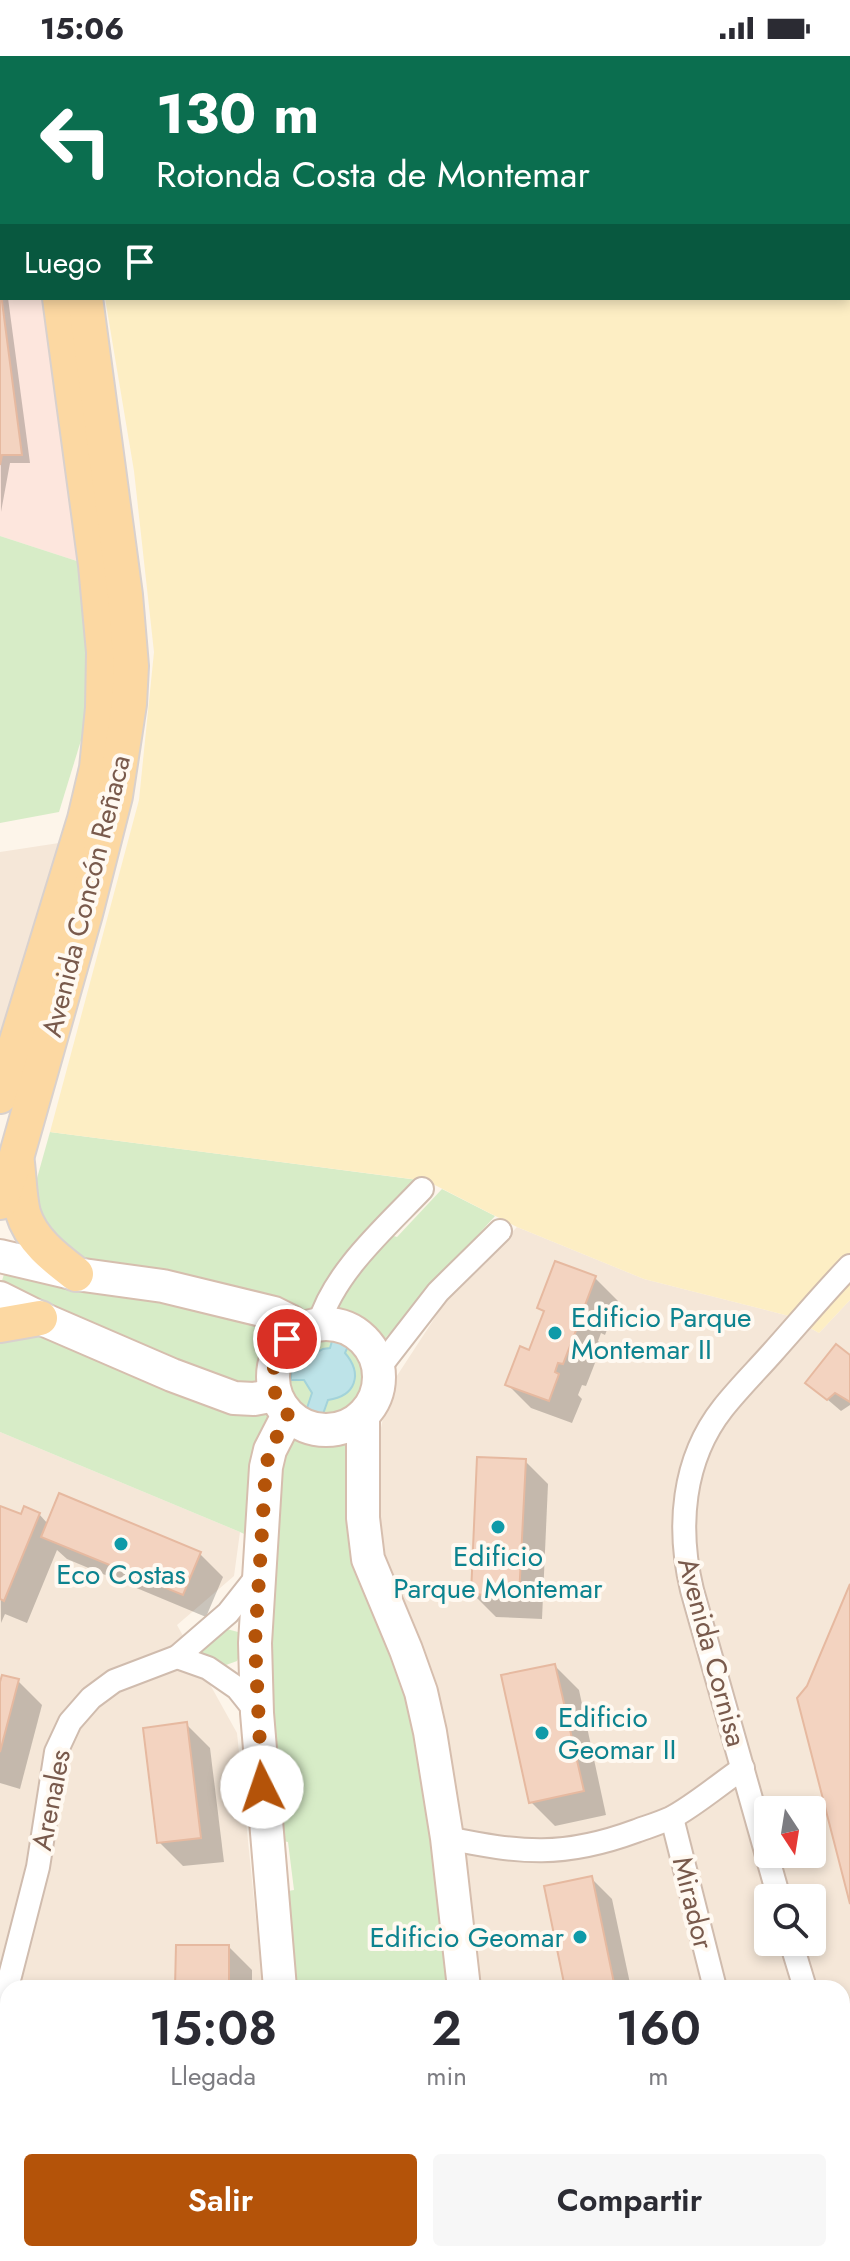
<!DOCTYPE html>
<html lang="es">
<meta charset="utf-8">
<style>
:root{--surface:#fff;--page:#f7f7f7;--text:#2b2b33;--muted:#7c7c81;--accent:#b45309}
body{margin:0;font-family:Jost,sans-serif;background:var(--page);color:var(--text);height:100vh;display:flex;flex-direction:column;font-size:30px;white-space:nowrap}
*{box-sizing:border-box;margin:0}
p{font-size:26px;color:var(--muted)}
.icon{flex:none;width:44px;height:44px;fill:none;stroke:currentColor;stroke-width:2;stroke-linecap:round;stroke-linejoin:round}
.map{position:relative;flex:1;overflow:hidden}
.panel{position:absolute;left:0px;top:1924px;width:850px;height:282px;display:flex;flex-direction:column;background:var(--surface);border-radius:24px 24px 0 0;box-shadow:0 4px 12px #0003}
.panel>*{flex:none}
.banner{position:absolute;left:0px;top:0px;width:850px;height:244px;box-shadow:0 4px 12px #0003;background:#0b6e4f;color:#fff;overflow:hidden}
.needle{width:52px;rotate:168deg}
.tools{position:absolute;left:754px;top:1740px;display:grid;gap:16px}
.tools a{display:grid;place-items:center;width:72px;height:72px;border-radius:8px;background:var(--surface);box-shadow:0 4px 12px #0003;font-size:40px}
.pin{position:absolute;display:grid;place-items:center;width:68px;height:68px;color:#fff;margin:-34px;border:4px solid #fff;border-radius:50%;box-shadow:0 2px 8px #0007}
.me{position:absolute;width:88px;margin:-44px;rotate:356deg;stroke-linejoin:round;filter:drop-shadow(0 0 6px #0008)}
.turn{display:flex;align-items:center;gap:28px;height:168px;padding:0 24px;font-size:36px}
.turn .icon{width:104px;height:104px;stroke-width:2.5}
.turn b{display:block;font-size:56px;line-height:68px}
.then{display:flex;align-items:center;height:76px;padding:0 24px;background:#0003;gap:16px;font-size:30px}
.eta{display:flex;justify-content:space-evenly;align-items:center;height:136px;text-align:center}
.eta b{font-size:48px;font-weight:600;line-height:56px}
.button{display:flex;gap:16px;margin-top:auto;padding:16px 24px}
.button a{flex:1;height:92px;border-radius:8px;background:var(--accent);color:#fff;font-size:32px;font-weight:600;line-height:92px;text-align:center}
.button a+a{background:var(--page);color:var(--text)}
.status{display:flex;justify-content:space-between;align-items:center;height:56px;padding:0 40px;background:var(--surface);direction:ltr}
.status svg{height:22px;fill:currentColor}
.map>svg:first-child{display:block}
.residential{fill:#f5e7d8;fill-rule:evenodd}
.commercial{fill:#fde6dd}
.green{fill:#d7ecc7}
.sand{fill:#fdeec4}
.water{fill:#bde3e8;stroke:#a3d3da;stroke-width:2}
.shadow{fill:#0003}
.building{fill:#f3d3c0;stroke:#e6b9a0;stroke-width:2}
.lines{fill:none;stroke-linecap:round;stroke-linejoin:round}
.street-casing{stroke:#d0bcae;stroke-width:26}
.secondary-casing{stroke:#d6beae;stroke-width:36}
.primary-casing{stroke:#d9d1cd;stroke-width:38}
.street{stroke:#fff;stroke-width:22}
.secondary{stroke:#fff;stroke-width:32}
.primary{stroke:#fcd8a2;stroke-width:34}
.route{stroke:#b45309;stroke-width:14;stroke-dasharray:0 25.2}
.culture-dot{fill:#0f9aa8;stroke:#fff9f1;stroke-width:3}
.labels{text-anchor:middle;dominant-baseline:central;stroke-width:8;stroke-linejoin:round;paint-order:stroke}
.street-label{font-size:28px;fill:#795a4c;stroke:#fff9f1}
.culture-label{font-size:28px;fill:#0d838f;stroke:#fff9f1;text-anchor:start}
</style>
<div class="status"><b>15:06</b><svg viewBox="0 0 49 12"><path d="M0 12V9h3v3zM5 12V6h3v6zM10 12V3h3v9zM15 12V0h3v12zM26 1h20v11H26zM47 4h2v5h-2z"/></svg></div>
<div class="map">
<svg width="850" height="2205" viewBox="0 0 850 2205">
<rect width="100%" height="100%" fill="#fdf5ea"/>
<g class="residential">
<polygon points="59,787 0,988 0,796"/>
<path d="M517 1171 644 1223 789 1260 819 1277 850 1244V2205H469L470 2198H842V1932H477L374 1482 376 1397 389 1332 449 1240ZM768 1754H812V1798H768ZM768 1842H812V1886H768Z"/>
<polygon points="0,1376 240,1476 234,1520 177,1569 237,1677 263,1932 8,1932 8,2198 257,2198 256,2205 0,2205"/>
</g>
<polygon class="commercial" points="0,0 12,0 12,2 2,2 2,242 47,242 86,508 0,480"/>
<g class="green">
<polygon points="0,480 86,508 90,655 59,756 0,767"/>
<polygon points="50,1076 418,1124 378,1175 397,1181 442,1133 495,1160 380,1288 371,1337 354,1357 347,1401 346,1450 358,1513 408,1646 430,1766 451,1932 294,1932 282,1836 294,1834 288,1786 277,1784 272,1635 274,1492 240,1476 0,1376 0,1231 5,1215 70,1229 32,1140"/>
<polygon points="223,1572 238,1576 243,1591 237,1605 226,1609 196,1595"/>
<polygon points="285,2198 439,2198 438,2205 283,2205"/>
</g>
<polygon class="sand" points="67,0 850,0 850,1244 819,1277 789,1260 644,1223 517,1171 427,1125 50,1076 139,744 154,596 134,415 105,242 848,242 848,2 67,2"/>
<path class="water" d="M334 1278 351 1283 345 1297C363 1318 356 1340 328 1344L323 1358H317L307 1352 312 1337 304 1324H291C290 1311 293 1302 301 1293L311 1300 323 1293 330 1292Z"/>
<g class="shadow">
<polygon points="0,189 2,193 2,242 8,242 30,407 10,407 1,456"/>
<polygon points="595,1222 618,1245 605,1279 601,1277 598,1285 602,1289 586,1330 582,1329 578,1339 582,1343 572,1367 531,1352 507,1328 530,1296 545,1257 540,1252"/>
<polygon points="850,1301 850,1349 841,1355 807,1326"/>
<polygon points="525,1405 548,1428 542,1563 496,1561 473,1538"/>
<polygon points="0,1452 22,1461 39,1458 48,1468 200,1498 223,1521 206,1561 67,1503 57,1494 27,1567 5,1558 1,1567"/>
<polygon points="555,1610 579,1634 606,1759 555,1770 531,1746"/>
<polygon points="18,1625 42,1649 20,1733 0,1727 0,1633"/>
<polygon points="186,1668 210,1692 224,1806 183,1810 159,1786"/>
<polygon points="591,1822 612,1843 631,1932 567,1932"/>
<polygon points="229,1891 252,1914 252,1932 177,1932"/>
<polygon points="150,2198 228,2198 227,2205 188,2205 153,2201"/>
<polygon points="509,2198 562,2198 561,2205 508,2205"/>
<polygon points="712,2198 807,2198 825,2205 714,2205 711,2201"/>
</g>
<g class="building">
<polygon points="0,230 22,399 2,399 0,409"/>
<polygon points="555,1205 596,1220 582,1257 578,1255 575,1262 580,1264 563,1308 558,1307 555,1316 559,1318 549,1345 505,1329 520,1290 529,1294 544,1255 537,1252"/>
<polygon points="836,1288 850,1299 850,1346 835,1337 827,1344 805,1327"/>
<polygon points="477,1401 526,1403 519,1541 471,1538"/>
<polygon points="59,1437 201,1496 183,1539 41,1481"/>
<polygon points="0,1450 21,1458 24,1450 40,1457 4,1545 0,1543"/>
<polygon points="850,1528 850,1848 797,1642 807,1630"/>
<polygon points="555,1608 584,1735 529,1747 501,1619"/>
<polygon points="2,1619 19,1623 0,1696 0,1626"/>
<polygon points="187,1666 201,1782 157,1787 143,1672"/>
<polygon points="592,1820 615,1932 565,1932 544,1830"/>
<polygon points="176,1889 229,1889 229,1932 175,1932"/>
<polygon points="507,2198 548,2198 547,2205 506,2205"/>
<polygon points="710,2198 813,2198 828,2204 716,2205 708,2202"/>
</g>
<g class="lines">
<g class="street-casing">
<g id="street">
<path d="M319 1268C334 1216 386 1171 422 1133"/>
<polyline points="379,1312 438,1236 500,1175"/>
<polyline points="177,1601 208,1612 237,1632 257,1657"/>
<polyline points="672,1762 715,1932"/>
<path d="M447 1782C521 1797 563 1802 636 1775 647 1771 660 1767 671 1762 694 1750 721 1727 743 1712"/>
<path d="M779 1842 692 1534C677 1472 682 1404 723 1352 738 1333 756 1315 772 1297 798 1268 823 1238 850 1210"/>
<polyline points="791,1886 805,1932"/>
<polyline points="0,1946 10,1920 38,1811 56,1696 70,1666 91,1642 114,1625 177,1601 228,1557 258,1519"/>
<polyline points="842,2025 850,2029"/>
</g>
</g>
<g class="secondary-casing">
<g id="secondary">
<polyline points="0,1200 76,1218 163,1230 274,1257 290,1265 299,1274"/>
<polyline points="0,1242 40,1262 172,1319 234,1342 254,1343 275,1339"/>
<circle cx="326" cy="1321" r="53"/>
<polyline points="363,1359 363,1462 368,1503 406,1594 421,1636 430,1676 447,1782 464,1932"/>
<polyline points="280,1932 257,1657 255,1587 266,1411 270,1394 288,1359"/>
<polyline points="321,2198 333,2205"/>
<polyline points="266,2205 268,2198"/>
<polyline points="455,2205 456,2198"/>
</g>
</g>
<g class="primary-casing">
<g id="primary">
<polyline points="27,0 27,2"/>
<polyline points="52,0 52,2"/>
<polyline points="0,1040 85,763 97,712 103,652 104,596 96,509 60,242"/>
<path d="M17 1107C19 1123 19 1141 23 1157 31 1184 55 1202 76 1218"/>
<polyline points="0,1146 16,1102 85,858 115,740 129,648 131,610 125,539 85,242"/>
<polyline points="0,1269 40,1262"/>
</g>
</g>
<use href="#street" class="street"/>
<use href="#secondary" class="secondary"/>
<use href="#primary" class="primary"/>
</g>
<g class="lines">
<path class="route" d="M262 1731 255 1587 266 1411 270 1394 288 1359C267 1335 269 1309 287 1283"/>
</g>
<g class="culture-dot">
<circle cx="555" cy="1277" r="8"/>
<circle cx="498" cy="1471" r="8"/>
<circle cx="121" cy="1488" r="8"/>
<circle cx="542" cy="1677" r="8"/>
<circle cx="580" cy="1881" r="8"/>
</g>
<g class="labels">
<g class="street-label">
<text transform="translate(86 840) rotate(-76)">Avenida Concón Reñaca</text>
<text transform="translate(712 1596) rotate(75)">Avenida Cornisa</text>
<text transform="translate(51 1744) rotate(-79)">Arenales</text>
<text transform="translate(693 1847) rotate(76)">Mirador</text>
</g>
<g class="culture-label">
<text x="571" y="1261">Edificio Parque<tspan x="571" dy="32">Montemar II</tspan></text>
<text x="498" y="1500" text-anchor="middle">Edificio<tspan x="498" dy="32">Parque Montemar</tspan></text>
<text x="121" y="1518" text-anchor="middle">Eco Costas</text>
<text x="558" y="1661">Edificio<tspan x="558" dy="32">Geomar II</tspan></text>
<text x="564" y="1881" text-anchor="end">Edificio Geomar</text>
</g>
</g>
</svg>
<div class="tools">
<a><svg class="needle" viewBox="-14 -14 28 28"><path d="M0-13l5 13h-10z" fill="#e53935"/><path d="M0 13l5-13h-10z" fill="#7c7c81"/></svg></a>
<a><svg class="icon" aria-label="search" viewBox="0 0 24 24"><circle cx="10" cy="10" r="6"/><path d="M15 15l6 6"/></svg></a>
</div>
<div class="pin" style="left:287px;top:1283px;background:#d93025"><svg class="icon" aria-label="arrive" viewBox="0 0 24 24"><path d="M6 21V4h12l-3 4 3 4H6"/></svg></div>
<svg class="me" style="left:262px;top:1731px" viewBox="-20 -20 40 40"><circle r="19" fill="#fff"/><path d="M0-13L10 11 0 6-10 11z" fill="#b45309"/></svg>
<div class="banner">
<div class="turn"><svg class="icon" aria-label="left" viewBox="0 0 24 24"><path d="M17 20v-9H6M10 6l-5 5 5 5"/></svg><div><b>130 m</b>Rotonda Costa de Montemar</div></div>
<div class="then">Luego<svg class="icon" aria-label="arrive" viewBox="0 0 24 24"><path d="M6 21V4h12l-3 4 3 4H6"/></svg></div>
</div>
<section class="panel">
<div class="eta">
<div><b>15:08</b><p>Llegada</p></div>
<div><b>2</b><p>min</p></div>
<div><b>160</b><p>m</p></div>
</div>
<div class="button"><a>Salir</a><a>Compartir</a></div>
</section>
</div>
